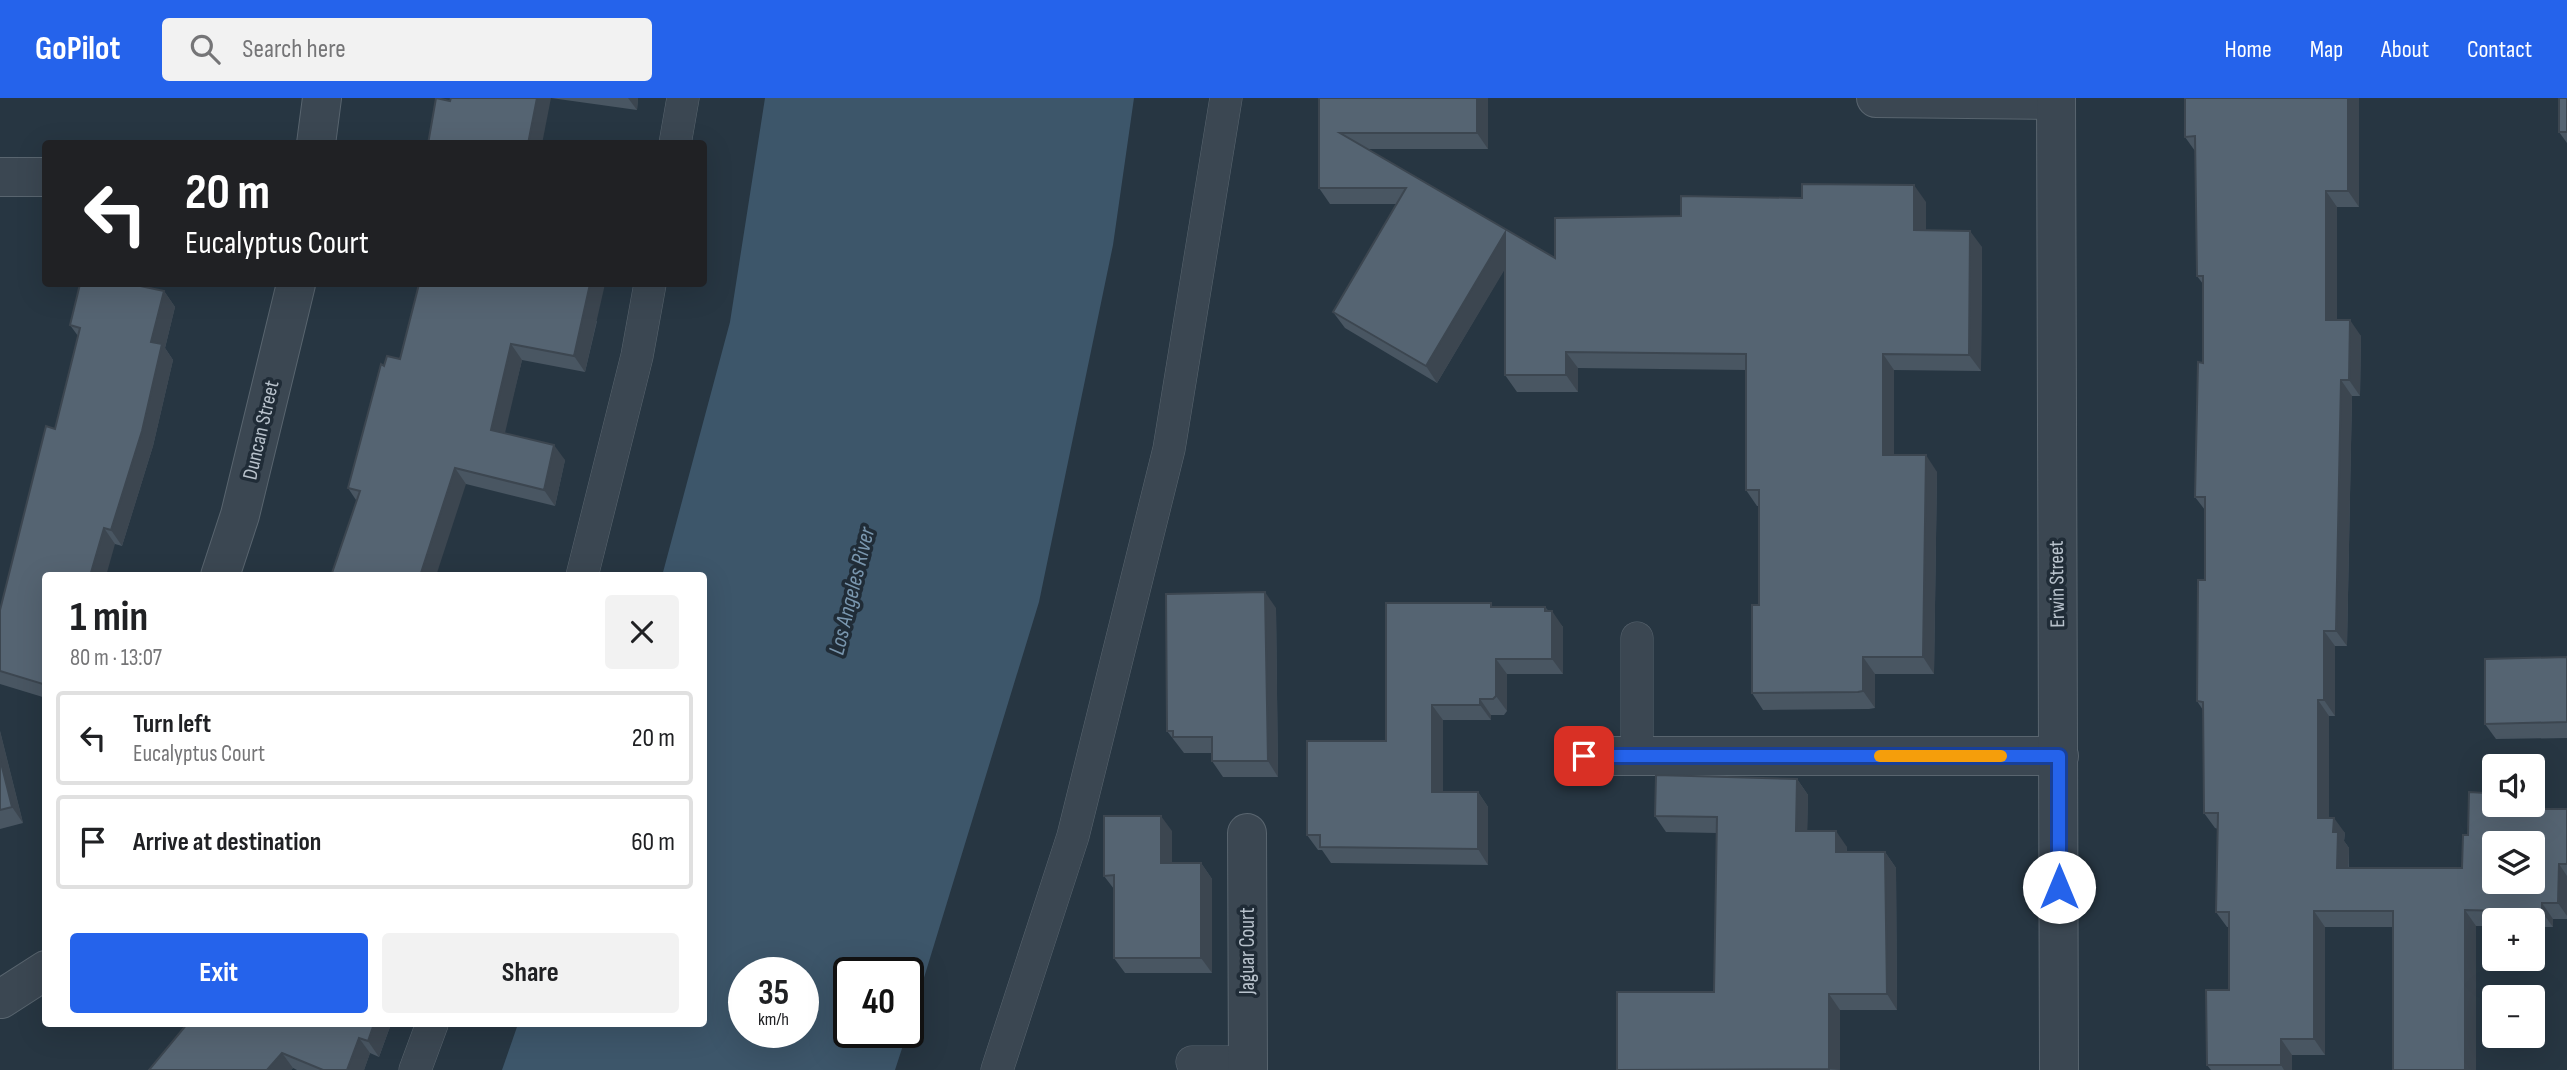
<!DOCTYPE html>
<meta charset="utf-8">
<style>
:root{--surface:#fff;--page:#f2f2f2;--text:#202124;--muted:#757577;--line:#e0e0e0;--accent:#2563eb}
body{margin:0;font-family:"Sofia Sans Condensed",sans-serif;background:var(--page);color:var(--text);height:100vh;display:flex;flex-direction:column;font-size:26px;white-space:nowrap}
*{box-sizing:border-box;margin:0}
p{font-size:23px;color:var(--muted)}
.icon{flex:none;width:38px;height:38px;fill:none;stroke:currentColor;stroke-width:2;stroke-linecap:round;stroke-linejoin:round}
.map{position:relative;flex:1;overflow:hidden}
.panel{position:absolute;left:42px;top:474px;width:665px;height:455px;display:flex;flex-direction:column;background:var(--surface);border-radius:7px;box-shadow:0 7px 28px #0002}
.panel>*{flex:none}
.guide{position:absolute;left:42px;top:42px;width:665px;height:147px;border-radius:7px;box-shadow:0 7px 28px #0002;background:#202124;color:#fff;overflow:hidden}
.controls{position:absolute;left:2482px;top:656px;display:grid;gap:14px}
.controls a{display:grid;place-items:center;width:63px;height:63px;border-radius:7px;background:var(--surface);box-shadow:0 7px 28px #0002;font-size:35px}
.speed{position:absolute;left:728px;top:859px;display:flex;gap:14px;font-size:35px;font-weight:700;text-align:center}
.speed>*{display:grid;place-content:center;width:91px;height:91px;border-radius:50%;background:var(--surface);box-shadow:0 7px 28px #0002;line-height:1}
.speed small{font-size:18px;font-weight:400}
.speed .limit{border:4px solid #111;border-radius:10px;background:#fff;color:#111}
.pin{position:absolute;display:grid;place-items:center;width:60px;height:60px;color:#fff;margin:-30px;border-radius:14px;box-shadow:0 4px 10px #0006}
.me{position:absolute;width:77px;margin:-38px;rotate:0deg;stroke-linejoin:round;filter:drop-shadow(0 0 5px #0008)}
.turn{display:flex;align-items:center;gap:24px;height:147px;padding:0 28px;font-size:32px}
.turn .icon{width:91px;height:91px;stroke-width:2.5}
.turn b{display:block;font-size:49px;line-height:60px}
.round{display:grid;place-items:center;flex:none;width:74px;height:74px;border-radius:7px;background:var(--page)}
.summary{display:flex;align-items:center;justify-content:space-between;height:119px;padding:0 28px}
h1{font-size:42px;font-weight:700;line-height:52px}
.action{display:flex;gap:14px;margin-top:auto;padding:14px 28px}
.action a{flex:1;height:80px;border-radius:7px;background:var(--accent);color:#fff;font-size:28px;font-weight:700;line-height:80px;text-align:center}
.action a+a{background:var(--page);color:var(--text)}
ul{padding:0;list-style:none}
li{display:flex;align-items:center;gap:21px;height:94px;margin:0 14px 10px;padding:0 14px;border:4px solid var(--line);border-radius:7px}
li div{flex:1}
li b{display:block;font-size:26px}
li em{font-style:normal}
header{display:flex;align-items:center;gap:42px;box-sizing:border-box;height:98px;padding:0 35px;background:var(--accent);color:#fff}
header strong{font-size:33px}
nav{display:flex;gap:38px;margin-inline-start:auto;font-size:24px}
.search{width:490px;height:63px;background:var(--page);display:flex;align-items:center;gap:18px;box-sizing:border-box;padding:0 24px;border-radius:7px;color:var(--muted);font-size:26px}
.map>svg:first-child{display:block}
.water{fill:#3d566a;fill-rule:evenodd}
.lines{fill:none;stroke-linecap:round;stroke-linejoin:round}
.service-casing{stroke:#59656f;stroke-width:33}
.minor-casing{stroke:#59656f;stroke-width:40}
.tertiary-casing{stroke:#59656f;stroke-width:40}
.service{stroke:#3b4752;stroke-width:32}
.minor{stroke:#3b4752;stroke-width:38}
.tertiary{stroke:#3b4752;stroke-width:38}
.wall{fill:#495662}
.shaded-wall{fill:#3c4650}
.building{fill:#556472;stroke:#3c4650;stroke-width:2;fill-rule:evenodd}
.route-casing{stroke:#184099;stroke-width:18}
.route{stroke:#2563eb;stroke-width:12}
.slow{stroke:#f59e0b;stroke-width:12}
.labels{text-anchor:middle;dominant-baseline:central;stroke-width:7;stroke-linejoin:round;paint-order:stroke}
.street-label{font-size:21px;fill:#b8c2cc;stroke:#202c37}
.water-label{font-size:23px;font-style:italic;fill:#7996ae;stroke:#202c37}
</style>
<header>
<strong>GoPilot</strong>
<div class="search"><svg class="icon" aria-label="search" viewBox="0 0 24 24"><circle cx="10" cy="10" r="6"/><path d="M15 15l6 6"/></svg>Search here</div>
<nav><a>Home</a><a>Map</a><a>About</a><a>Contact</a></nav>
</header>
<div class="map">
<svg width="2567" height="972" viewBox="0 0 2567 972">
<rect width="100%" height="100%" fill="#273642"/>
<path class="water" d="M765 0H1134L1113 147 1039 504 908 932V875H849V934L907 935 895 972H502L518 926H704V478H662L730 224ZM744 875H803V934H744Z"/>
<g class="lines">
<g class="service-casing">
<g id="service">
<polyline points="675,46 683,0"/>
<polyline points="582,478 637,258 650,186"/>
<polyline points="1637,540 1637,658"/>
<polyline points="1192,964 1248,964"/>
<polyline points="415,972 432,926"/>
<polyline points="997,972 1073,738 1169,351 1226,0"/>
</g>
</g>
<g class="minor-casing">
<g id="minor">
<polyline points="1876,0 2056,2"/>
<polyline points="316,46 322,0"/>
<polyline points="0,79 46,79"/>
<polyline points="220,478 240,417 296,186"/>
<polyline points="1584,658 2059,658"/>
<polyline points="1247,735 1248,972"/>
<polyline points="1,901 46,872"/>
</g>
</g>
<g class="tertiary-casing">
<polyline id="tertiary" points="2056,0 2059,972"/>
</g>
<use href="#service" class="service"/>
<use href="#minor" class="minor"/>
<use href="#tertiary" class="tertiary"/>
</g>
<g class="wall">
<polygon points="551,0 638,0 637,12"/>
<polygon points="1319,0 1488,0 1488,51 1368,51 1555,160 1681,118 1926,104 1926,132 1982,149 1981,273 1894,272 1894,357 1937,374 1934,576 1875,576 1875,610 1869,611 1763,612 1752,595 1759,507 1759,408 1757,408 1746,392 1746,272 1578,270 1578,294 1517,294 1505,277 1505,170 1437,285 1345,230 1333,214 1397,106 1330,106 1319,90"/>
<polygon points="2359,0 2359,109 2337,109 2337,222 2361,238 2360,298 2352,298 2347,548 2335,548 2335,618 2329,618 2329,720 2345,735 2344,743 2349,750 2349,770 2462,770 2468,737 2536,711 2567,711 2567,821 2553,821 2553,829 2532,829 2532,822 2494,822 2494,828 2476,828 2476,972 2393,829 2325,829 2325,957 2292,957 2292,972 2211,972 2207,967 2229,892 2229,829 2227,829 2216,814 2218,731 2215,730 2204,715 2203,612 2197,603 2205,482 2205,412 2195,399 2203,265 2203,186 2197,178 2195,53 2185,39"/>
<polygon points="2567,0 2567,45 2559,34"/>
<polygon points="164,193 175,209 165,250 173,262 153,348 122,448 115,446 46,478 46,600 0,586 0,512 55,331 78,238 70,227"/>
<polygon points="597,223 585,274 522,262 504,335 565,362 555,408 466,386 356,402 348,390 384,268 400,261"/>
<polygon points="1494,509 1545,509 1563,529 1563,576 1507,576 1507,613 1504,617 1491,617 1491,622 1443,622 1443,694 1478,694 1488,709 1488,767 1331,765 1322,752 1318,752 1307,737 1386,643"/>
<polygon points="1276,510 1278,679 1223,679 1212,663 1212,655 1184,655 1167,633"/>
<polygon points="2567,559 2567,640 2496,641 2485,626"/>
<polygon points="0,633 23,725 0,731"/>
<polygon points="1797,681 1808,697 1807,733 1847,749 1847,754 1885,754 1896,770 1897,912 1840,912 1840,972 1617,972 1714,894 1717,735 1666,734 1655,718"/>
<polygon points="1172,733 1172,765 1201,765 1212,781 1212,875 1125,875 1114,860 1114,791 1104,778"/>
<polygon points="391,926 379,959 370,955 364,972 297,972 293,970 291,972 149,972"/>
</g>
<g class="shaded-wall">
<polygon points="537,0 551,0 542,46 528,46"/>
<polygon points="628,0 638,0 637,12"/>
<polygon points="1477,0 1488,0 1488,51 1477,35"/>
<polygon points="2348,0 2359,0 2359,109 2348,93"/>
<polygon points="1914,87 1926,104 1926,148 1914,132"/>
<polygon points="2326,93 2337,109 2337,238 2326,222"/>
<polygon points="1970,133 1982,149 1981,273 1969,257"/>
<polygon points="1505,135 1517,151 1437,285 1426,268"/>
<polygon points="590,186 605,186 585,274 574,258"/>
<polygon points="164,193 175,209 165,250 173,262 153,348 122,448 111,432 151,244"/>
<polygon points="2350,222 2361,238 2360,298 2349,282"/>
<polygon points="511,246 522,262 502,348 491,332"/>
<polygon points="1566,254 1578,270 1578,294 1566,277"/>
<polygon points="1883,256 1894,272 1894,374 1883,357"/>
<polygon points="2341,282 2352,298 2347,548 2336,533"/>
<polygon points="554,347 565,362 555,408 544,392"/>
<polygon points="1926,357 1937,374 1934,576 1923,559"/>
<polygon points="455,370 466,386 436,478 420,478"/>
<polygon points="104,430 115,446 106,478 90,478"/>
<polygon points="1265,494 1276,510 1278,679 1268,663"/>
<polygon points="1545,509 1552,520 1552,513 1563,529 1563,576 1552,561"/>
<polygon points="2324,533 2335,548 2335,618 2324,602"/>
<polygon points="1863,559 1875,576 1875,610 1863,593"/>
<polygon points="1496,561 1507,576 1507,613 1496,598"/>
<polygon points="1480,601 1491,617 1491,622 1480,607"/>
<polygon points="2318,602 2329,618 2329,735 2318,720"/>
<polygon points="1432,607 1443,622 1443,709 1432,694"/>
<polygon points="0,633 23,725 12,709 0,661"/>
<polygon points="1797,681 1808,697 1807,748 1796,733"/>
<polygon points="1478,694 1488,709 1488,767 1478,751"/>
<polygon points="1161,718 1172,733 1172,781 1161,765"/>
<polygon points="2334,720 2345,735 2344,743 2349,750 2348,786 2337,770 2333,734"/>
<polygon points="1836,733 1847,749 1846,769 1836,754"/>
<polygon points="1885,754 1896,770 1897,912 1887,896"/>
<polygon points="1201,765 1212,781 1212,875 1201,860"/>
<polygon points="2559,766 2567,778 2567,818 2558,805"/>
<polygon points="2542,805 2553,821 2553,829 2542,814"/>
<polygon points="2465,812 2476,828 2476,972 2465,972"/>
<polygon points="2314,813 2325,829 2325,957 2314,941"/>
<polygon points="1829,896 1840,912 1840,972 1829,971"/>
<polygon points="374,926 391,926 379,959 368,943"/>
<polygon points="359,940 370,955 364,972 347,972"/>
<polygon points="2281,941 2292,957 2292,972 2284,972 2281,967"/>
<polygon points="282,955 293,970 291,972 267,972"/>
</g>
<g class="building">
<polygon points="436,0 450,3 451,0 537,0 528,46 428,46"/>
<polygon points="1319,0 1477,0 1477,35 1340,35 1555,160 1555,120 1681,118 1681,98 1802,100 1802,86 1914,87 1914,132 1970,133 1969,257 1883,256 1883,357 1926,357 1923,559 1863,559 1863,593 1858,594 1752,595 1752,507 1759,507 1759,392 1746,392 1746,256 1566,254 1566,277 1505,277 1505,135 1426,268 1333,214 1406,90 1319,90"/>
<path d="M2185 0H2348V93H2326V222H2350L2349 282H2341L2336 533H2324V602H2318V720H2334L2333 734H2338L2337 770H2462L2463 737H2468L2469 694 2485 695V668L2494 675V707H2532L2536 711H2567V766H2559L2558 805H2542V814L2465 812V972H2393V813H2314V941H2281V967H2207L2206 892H2229V814H2216L2218 715H2204L2203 604 2197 603 2198 482H2205V399H2195L2198 264 2203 265V178H2197L2195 38 2185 39ZM2494 746H2532V784H2494Z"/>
<rect x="2559" y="0" width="8" height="34"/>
<polygon points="80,186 131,186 164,193 151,244 162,246 142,333 111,432 104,430 90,478 46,478 46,587 0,573 0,512 46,328 55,331 80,230 70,227"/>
<polygon points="419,186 590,186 574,258 511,246 491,332 554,347 544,392 455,370 420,478 331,478 360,393 348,390 381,266 384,268 387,258 400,261"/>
<polygon points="1265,494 1268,663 1212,663 1212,639 1173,639 1173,633 1167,633 1166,496"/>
<polygon points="1386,505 1491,505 1491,509 1545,509 1545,513 1552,513 1552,561 1496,561 1496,598 1493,601 1480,601 1480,607 1432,607 1432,694 1478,694 1478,751 1320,749 1320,737 1307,737 1307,643 1386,643"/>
<polygon points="2567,559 2567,624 2485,626 2485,561"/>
<polygon points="0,661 12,709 0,712"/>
<polygon points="1656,677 1797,681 1796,733 1836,733 1836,754 1885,754 1887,896 1829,896 1829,971 1617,972 1617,894 1714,894 1717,719 1655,718"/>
<polygon points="1104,718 1161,718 1161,765 1201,765 1201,860 1114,860 1114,777 1104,778"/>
<polygon points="187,926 374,926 368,943 359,940 347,972 323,972 282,955 267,972 149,972"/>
</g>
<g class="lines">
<g class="route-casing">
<polyline id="route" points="1584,658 2059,658 2059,789"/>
</g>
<use href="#route" class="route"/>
<polyline class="slow" points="1880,658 2001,658"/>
</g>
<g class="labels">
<g class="street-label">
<text transform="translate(261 332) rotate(-77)">Duncan Street</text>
<text transform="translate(2057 486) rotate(-91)">Erwin Street</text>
<text transform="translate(1247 853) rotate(-90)">Jaguar Court</text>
</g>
<g class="water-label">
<text transform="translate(852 493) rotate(-76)">Los Angeles River</text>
</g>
</g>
</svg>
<div class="controls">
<a><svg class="icon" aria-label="sound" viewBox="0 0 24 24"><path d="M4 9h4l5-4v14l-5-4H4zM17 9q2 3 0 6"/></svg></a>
<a><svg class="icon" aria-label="layers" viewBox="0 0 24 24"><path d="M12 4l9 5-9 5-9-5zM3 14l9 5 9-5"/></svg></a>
<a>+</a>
<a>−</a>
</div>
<div class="speed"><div>35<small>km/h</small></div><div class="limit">40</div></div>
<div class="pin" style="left:1584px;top:658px;background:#d93025"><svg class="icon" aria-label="arrive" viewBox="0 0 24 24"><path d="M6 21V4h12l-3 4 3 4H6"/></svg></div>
<svg class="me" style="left:2059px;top:789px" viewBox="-20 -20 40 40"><circle r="19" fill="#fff"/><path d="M0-13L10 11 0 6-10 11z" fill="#2563eb"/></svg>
<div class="guide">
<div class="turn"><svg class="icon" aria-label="left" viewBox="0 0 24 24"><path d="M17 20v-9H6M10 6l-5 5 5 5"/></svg><div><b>20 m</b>Eucalyptus Court</div></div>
</div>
<section class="panel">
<div class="summary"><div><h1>1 min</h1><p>80 m · 13:07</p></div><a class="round"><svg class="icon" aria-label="close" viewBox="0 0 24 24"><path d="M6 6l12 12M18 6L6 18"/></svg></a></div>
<ul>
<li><svg class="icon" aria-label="left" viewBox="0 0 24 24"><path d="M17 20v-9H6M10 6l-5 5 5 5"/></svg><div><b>Turn left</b><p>Eucalyptus Court</p></div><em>20 m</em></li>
<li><svg class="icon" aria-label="arrive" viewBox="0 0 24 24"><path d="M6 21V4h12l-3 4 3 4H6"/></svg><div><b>Arrive at destination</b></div><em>60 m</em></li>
</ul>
<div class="action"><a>Exit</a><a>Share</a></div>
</section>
</div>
